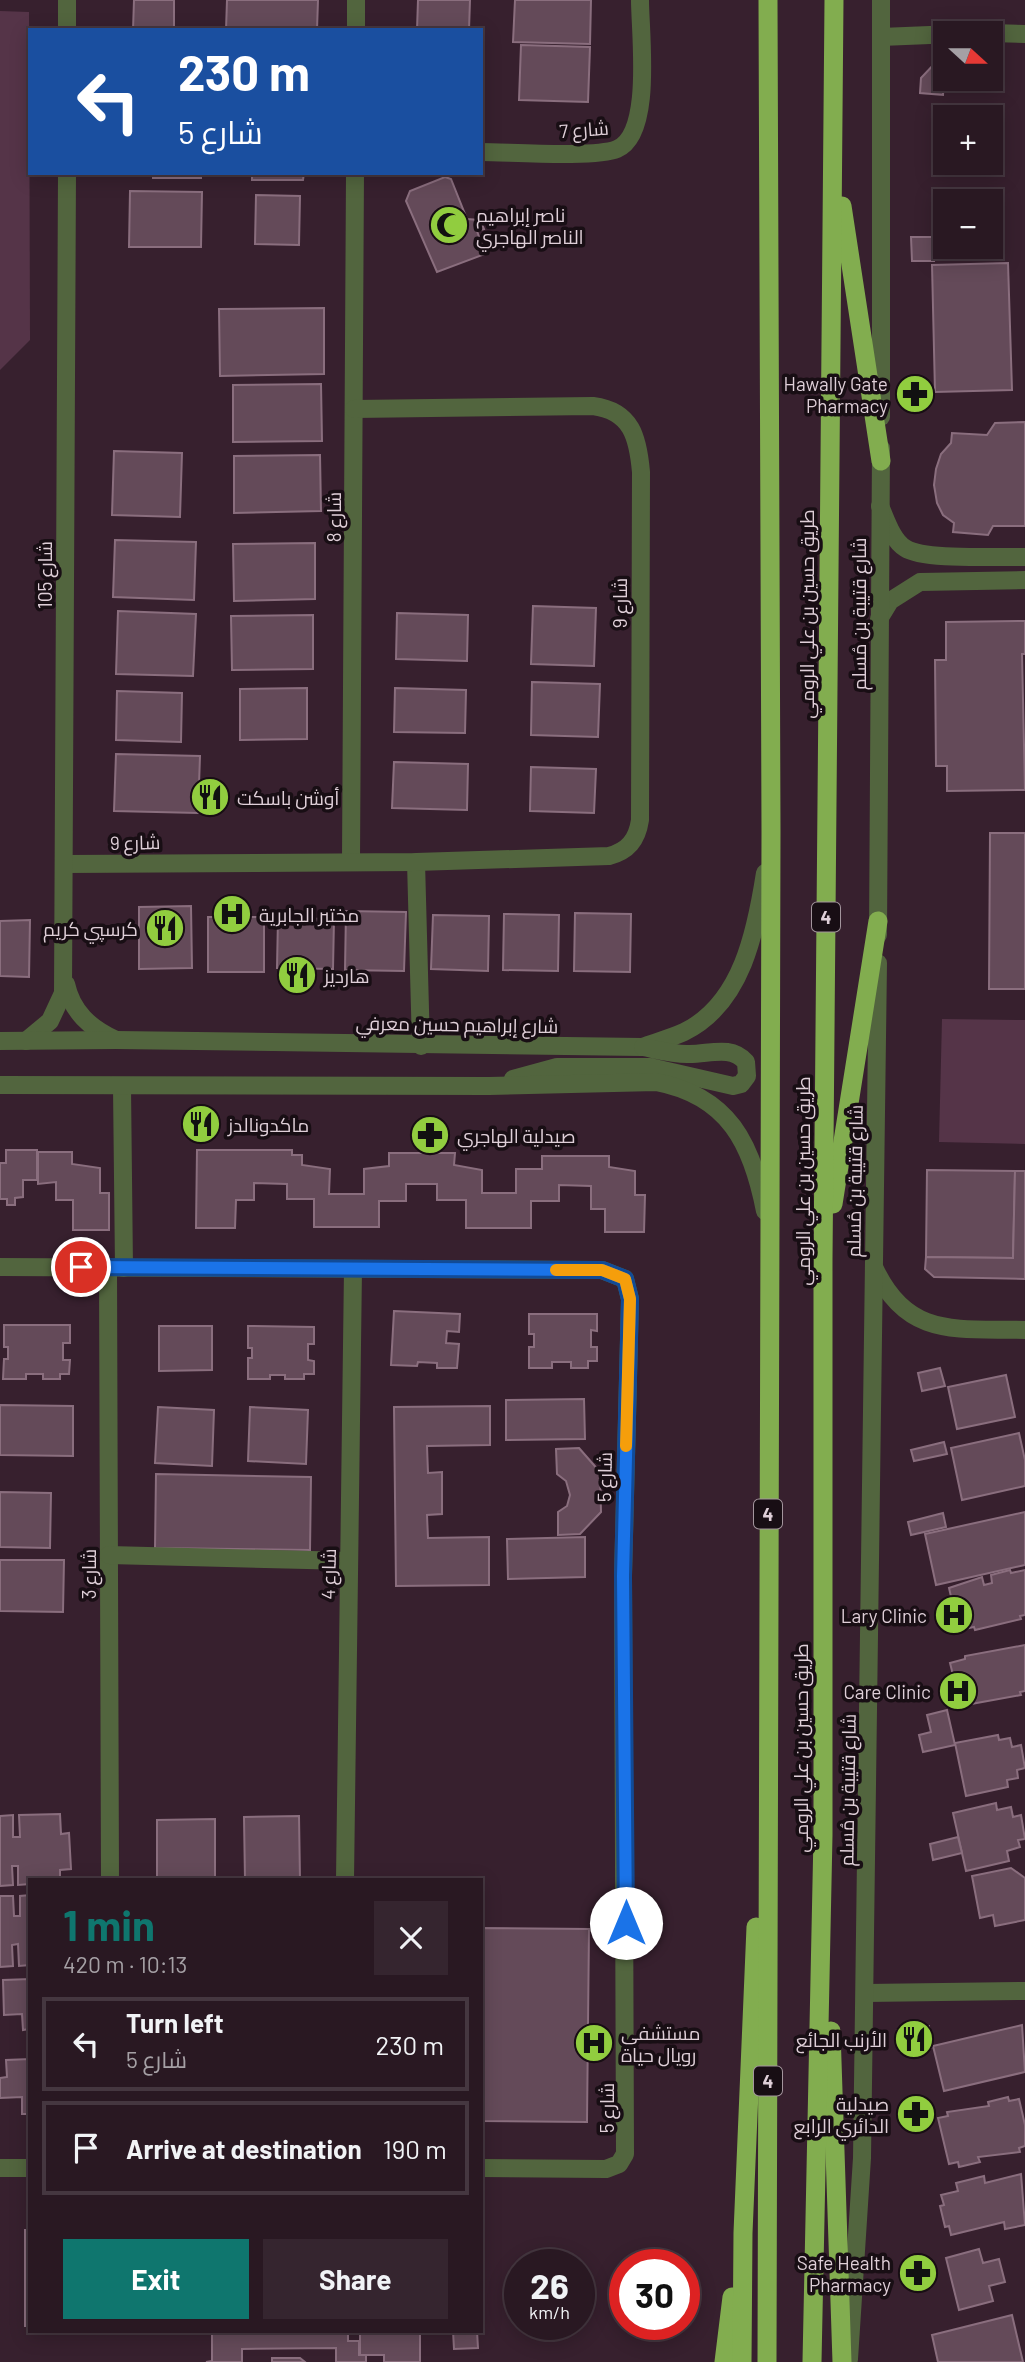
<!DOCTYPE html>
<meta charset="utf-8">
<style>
:root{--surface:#291822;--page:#35252f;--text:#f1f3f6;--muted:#a5a0a5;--line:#453740;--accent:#0f766e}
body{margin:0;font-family:Barlow,Cairo,sans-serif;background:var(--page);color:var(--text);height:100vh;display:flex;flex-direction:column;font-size:26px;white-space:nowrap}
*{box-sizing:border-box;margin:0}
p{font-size:23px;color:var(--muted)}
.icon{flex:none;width:38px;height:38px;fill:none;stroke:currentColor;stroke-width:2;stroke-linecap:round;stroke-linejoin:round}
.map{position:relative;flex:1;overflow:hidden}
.details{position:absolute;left:28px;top:1878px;width:455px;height:455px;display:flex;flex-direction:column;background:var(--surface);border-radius:0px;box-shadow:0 4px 18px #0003,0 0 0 2px var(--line)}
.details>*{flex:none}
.top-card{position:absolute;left:28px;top:28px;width:455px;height:147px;border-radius:0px;box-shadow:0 4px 18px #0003,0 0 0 2px var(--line);background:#1a4fa0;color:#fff;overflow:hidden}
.needle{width:46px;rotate:111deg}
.controls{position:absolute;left:933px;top:21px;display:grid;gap:14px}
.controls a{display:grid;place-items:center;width:70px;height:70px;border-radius:0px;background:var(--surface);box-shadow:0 4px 18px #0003,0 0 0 2px var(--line);font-size:35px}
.speed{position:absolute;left:504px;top:2249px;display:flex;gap:14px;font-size:35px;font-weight:700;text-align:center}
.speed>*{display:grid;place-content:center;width:91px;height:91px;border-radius:50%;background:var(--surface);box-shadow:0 4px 18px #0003,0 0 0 2px var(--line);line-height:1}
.speed small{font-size:18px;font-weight:400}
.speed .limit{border:10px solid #d22;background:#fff;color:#111}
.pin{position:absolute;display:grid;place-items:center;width:60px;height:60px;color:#fff;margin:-30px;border:4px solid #fff;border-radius:50%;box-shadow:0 2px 7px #0007}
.me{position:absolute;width:77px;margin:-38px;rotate:0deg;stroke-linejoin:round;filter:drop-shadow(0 0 5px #0008)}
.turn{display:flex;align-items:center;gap:24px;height:147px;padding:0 35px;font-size:32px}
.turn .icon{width:91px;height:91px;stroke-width:2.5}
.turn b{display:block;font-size:49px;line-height:60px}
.round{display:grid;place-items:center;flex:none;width:74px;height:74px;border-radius:0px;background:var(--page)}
.headline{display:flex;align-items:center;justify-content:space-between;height:119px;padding:0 35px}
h1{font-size:42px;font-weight:700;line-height:52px;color:var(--accent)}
.button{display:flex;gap:14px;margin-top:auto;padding:14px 35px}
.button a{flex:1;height:80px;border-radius:0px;background:var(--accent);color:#fff;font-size:28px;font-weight:700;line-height:80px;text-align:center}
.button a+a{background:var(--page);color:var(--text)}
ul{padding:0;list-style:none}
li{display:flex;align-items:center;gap:21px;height:94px;margin:0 14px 10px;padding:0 21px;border:4px solid var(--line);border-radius:0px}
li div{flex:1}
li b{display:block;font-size:26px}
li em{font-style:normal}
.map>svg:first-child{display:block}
.green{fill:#553448}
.building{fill:#644a59;stroke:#8a6e7e;stroke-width:2}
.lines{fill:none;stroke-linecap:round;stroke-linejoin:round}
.minor{stroke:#52653e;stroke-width:18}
.tertiary{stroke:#52653e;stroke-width:18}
.trunk{stroke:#82ad4f;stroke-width:19}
.route-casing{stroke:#114b97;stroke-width:18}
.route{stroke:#1a73e8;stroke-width:12}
.slow{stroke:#f59e0b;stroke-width:12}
.labels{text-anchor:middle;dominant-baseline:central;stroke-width:7;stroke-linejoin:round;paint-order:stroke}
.shield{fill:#180e14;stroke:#a3959d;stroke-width:2}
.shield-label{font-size:18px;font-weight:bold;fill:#dfcfd8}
.street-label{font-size:19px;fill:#dfcfd8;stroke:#180e14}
.poi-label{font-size:19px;fill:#dfcfd8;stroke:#180e14;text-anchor:start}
</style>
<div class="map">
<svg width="1025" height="2362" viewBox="0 0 1025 2362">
<rect width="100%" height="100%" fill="#37202e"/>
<g class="green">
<polygon points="0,11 29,12 30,340 0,370"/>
<polygon points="942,1019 1025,1020 1025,1144 939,1142"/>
</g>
<g class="building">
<polygon points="134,0 174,0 174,30 133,30"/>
<polygon points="227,0 318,0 317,30 226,30"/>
<polygon points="418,0 470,0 469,30 417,30"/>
<polygon points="515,0 591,0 590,44 513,42"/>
<polygon points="521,45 590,47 588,102 519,100"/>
<polygon points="937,61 945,65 943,95 920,93 921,78"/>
<rect x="153" y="173" width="48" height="5"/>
<polygon points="252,173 304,173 303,180 252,180"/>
<polygon points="445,177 451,179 467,219 480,220 484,229 477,231 485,254 437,272 406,201 410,191"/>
<polygon points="130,191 202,192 201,247 129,247"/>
<polygon points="256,195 300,196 299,245 255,244"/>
<polygon points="911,237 934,237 934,261 912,261"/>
<polygon points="1008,263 1012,390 935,392 932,265"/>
<polygon points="324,308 324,374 220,376 219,309"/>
<polygon points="905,381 925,381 925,407 904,406"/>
<polygon points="321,384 322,441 233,442 233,385"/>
<polygon points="1025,422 1025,526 993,526 988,535 953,532 954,523 943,515 937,503 934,485 936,469 941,454 951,443 952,433 987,435 995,423"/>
<polygon points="114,451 182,453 180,517 112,515"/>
<polygon points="320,455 321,511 234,513 234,456"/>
<polygon points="115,540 196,542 194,600 113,597"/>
<polygon points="315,543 315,599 234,601 233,544"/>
<polygon points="533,606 596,608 594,666 531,664"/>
<polygon points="118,611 196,614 193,676 116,674"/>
<polygon points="397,613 468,615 467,661 396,659"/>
<polygon points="313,615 313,669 232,670 231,616"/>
<polygon points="1025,621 1025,654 1022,654 1025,790 947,791 947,766 936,766 935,660 946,660 946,622"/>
<polygon points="532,682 600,684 598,737 531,735"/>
<polygon points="307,688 307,739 240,740 240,689"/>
<polygon points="395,688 466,690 465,733 394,732"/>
<polygon points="117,691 182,693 181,742 116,740"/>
<polygon points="116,754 200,756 198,813 114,811"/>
<polygon points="394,762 468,764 467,810 392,808"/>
<polygon points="531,767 596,769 594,813 530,811"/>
<polygon points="990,833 1025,833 1025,989 989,989"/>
<polygon points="191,906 192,968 139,969 139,907"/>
<polygon points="346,911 406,912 404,971 345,970"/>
<polygon points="575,913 631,914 630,972 574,971"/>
<polygon points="504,914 559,915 558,971 503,970"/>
<polygon points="433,915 489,916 488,971 431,969"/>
<rect x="208" y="917" width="56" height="55"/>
<polygon points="278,918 334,919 333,969 277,968"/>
<polygon points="30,920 29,977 0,976 0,921"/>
<polygon points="6,1150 37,1150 37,1180 23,1180 23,1197 15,1198 15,1205 7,1205 7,1199 0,1199 0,1163 6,1163"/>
<polygon points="197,1150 292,1150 292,1155 302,1155 302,1165 330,1169 329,1194 364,1194 364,1169 389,1166 389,1153 455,1153 454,1165 482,1170 482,1193 516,1193 516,1169 542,1169 542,1156 609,1156 609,1167 635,1171 635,1195 645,1195 644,1232 605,1232 605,1209 591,1209 591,1186 559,1185 559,1201 531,1201 531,1228 466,1228 466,1200 437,1200 437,1184 406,1184 406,1201 379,1201 379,1227 314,1227 314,1199 287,1199 287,1184 254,1183 254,1200 236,1200 235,1228 196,1228"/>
<polygon points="38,1152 72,1152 72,1164 100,1168 100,1193 109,1193 109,1230 73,1230 73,1200 56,1200 56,1182 38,1184"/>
<polygon points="927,1170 1015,1171 1013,1258 926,1257"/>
<polygon points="1015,1171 1025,1171 1025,1279 934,1277 925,1269 926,1257 1013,1258"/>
<polygon points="394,1311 460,1314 459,1332 447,1331 446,1343 459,1344 457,1368 437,1368 437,1363 418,1362 417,1366 391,1365"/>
<polygon points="529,1314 597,1314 597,1331 591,1330 591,1347 597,1347 597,1361 588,1361 588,1368 571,1368 571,1362 552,1362 552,1368 529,1368 529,1347 534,1347 534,1334 529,1334"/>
<polygon points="4,1325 70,1325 70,1343 63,1343 63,1360 70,1360 69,1374 60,1374 60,1379 43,1379 43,1374 26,1374 26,1379 3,1379 4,1359 8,1359 8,1347 4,1347"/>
<polygon points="159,1326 212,1326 212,1370 159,1371"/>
<polygon points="248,1326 314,1327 314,1344 308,1344 308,1360 314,1361 314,1374 304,1374 304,1379 285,1379 285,1375 270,1375 270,1379 248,1379 248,1358 252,1358 252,1348 248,1348"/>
<polygon points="940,1368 945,1386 922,1391 918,1373"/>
<polygon points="1006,1375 1015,1417 957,1429 948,1387"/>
<polygon points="584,1399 585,1439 506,1440 506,1400"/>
<polygon points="0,1405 73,1406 73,1456 0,1455"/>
<polygon points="490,1406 490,1445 427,1446 428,1473 442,1472 442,1514 427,1515 428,1538 489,1537 489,1585 396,1586 394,1407"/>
<polygon points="158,1407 214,1410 212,1466 155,1463"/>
<polygon points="250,1407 308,1410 306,1464 248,1461"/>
<polygon points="1019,1433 1025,1460 1025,1486 962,1500 951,1448"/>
<polygon points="944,1442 947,1454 914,1461 911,1450"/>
<polygon points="579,1448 600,1472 601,1512 580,1534 558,1535 558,1512 567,1506 570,1495 566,1481 557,1474 556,1449"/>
<polygon points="156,1474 311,1477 310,1550 155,1548"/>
<polygon points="0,1492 51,1493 50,1548 0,1547"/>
<polygon points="1025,1512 1025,1565 936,1585 925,1534"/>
<polygon points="943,1513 946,1527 911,1535 908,1522"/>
<polygon points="585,1537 585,1577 508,1579 507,1539"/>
<polygon points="0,1560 64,1560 63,1612 0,1611"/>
<polygon points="1010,1570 1011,1573 1025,1570 1025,1615 1020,1616 1021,1619 975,1630 974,1627 959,1630 956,1600 952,1601 949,1588 982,1577 984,1585 992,1583 991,1575"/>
<polygon points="1025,1645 1025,1691 1020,1692 1021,1695 960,1706 956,1674 953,1675 950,1663 965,1659 965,1656"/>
<polygon points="947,1710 955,1745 923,1752 919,1735 931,1732 927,1715"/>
<polygon points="998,1735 999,1740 1010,1738 1012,1747 1021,1745 1025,1768 1017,1770 1018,1778 1007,1780 1008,1787 966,1796 955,1743"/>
<polygon points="996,1803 997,1810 1011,1807 1013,1817 1021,1815 1025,1839 1018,1840 1020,1847 1007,1851 1009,1861 966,1871 953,1813"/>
<polygon points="60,1814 61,1834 69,1833 71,1869 60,1870 60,1880 30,1880 30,1884 18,1885 18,1866 12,1866 13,1885 0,1886 0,1816 13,1815 13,1837 20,1837 19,1815"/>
<polygon points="299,1816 300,1880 245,1880 244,1817"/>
<polygon points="215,1819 215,1880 157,1880 157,1820"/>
<polygon points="958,1837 962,1853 933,1860 930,1844"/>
<polygon points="1011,1868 1025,1878 1025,1920 995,1926 993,1915 980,1918 972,1876"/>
<polygon points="30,1895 30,1965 19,1966 18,1944 12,1945 13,1966 0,1967 0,1896 13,1896 14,1916 20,1916 20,1896"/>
<polygon points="481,1928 589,1929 587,2122 481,2121"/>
<polygon points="30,1979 30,2047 29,2047 29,2029 23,2030 22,2014 4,2015 3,1980"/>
<polygon points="1022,2025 1025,2072 944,2091 933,2046"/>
<polygon points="929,2026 931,2048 900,2052 897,2030"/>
<polygon points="30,2059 30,2114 22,2114 22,2097 0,2098 0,2078 7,2077 6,2060"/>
<polygon points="1008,2097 1009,2101 1019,2099 1025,2125 1025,2146 1019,2148 1020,2152 978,2157 980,2162 959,2167 958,2162 949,2164 938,2118 948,2116 947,2112 989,2106 988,2102"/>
<polygon points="931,2104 933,2118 902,2124 900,2109"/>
<polygon points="1021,2174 1025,2225 1005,2229 1004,2222 951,2235 949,2226 945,2227 940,2206 944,2205 941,2195 958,2191 956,2183 984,2176 985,2183"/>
<rect x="25" y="2230" width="5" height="96"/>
<polygon points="979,2249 983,2263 999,2259 1005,2282 989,2286 993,2301 959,2310 946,2258"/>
<polygon points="928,2263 932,2276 908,2283 904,2270"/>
<polygon points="1012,2315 1023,2362 938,2362 932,2335"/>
<polygon points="212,2331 348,2331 348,2341 359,2341 359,2355 366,2355 366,2362 336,2362 336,2348 242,2349 242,2362 206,2362 212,2361"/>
<polygon points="360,2331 420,2331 420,2362 384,2362 384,2355 360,2355"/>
<polygon points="453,2331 477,2331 478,2348 454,2349"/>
<polygon points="272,2358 300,2358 305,2362 272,2362"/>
</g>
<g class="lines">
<g class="minor">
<polyline points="67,30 67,0"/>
<polyline points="356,30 356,0"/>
<path d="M481 152C509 152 596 158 617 149 653 134 640 34 640 0"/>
<path d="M880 506C886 519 892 540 905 548 924 561 999 556 1025 557"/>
<polyline points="879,619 890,601 920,582 1025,580"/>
<polyline points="351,860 355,173"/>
<polyline points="416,862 421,1046"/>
<path d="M64 864 416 862 609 856C628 851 637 840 640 820L641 472C638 438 632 411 593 406L354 409"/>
<path d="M66 984C72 1012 90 1028 116 1040"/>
<polyline points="26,1041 50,1021 63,993 67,173"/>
<polyline points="122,1087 124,1268"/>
<polyline points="0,1267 602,1270 625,1279 630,1299 623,1576 625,2154 619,2164 606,2169 481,2168"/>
<polyline points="108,1268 110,1880"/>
<path d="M875 1269C908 1339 957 1328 1025 1330"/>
<polyline points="109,1555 349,1561"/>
<polyline points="345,1880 353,1269"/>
<polyline points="0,2168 30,2168"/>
</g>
<g class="tertiary">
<polyline points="990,33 1025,34"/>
<polyline points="881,37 979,33"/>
<polyline points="881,417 881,0"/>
<polyline points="878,935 881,448"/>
<path d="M0 1041 116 1040 642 1047C656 1042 671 1038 684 1032 742 1004 756 931 765 873"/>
<path d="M513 1079 557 1067H650L733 1086 741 1084 747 1076 746 1062C730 1044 708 1055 687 1054 672 1054 658 1050 643 1047"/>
<path d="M0 1085 489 1086 656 1082C729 1096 752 1144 765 1211"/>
<polyline points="866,1993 1025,1991"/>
<polyline points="849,2359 862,2158 878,963"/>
</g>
<g class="trunk">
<polyline points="842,206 881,461"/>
<polyline points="833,1204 878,921"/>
<polyline points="831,2031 842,2362"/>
<polyline points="724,2362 732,2297"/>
<polyline points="742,2362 743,2233 756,1927"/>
<polyline points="767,2362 771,832 768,0"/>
<polyline points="812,2362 823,1835 823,1260 834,0"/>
</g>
</g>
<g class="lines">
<g class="route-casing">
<polyline id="route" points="81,1267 602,1270 625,1279 630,1299 623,1576 626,1923"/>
</g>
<use href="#route" class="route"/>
<polyline class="slow" points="556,1270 602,1270 625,1279 630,1299 626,1446"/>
</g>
<defs>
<g id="mosque-disc" transform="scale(2.0125)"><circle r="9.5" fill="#91cd3f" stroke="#180e14"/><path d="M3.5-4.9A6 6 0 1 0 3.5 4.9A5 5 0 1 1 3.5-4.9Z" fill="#111"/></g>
<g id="pharmacy-disc" transform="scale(2.0125)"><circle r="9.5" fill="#91cd3f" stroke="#180e14"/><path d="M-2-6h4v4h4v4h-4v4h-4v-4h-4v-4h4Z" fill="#111"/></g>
<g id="restaurant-disc" transform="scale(2.0125)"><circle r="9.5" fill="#91cd3f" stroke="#180e14"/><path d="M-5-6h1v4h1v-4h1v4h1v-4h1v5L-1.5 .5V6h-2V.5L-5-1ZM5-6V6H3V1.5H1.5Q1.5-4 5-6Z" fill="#111"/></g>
<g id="hospital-disc" transform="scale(2.0125)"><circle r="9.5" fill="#91cd3f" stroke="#180e14"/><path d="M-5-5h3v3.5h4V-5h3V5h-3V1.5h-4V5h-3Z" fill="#111"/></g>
</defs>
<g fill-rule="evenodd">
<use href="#mosque-disc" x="449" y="225"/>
<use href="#pharmacy-disc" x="915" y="394"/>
<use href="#restaurant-disc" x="210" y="797"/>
<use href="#hospital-disc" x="232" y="914"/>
<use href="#restaurant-disc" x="165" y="928"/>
<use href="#restaurant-disc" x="297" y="975"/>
<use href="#restaurant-disc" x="201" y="1124"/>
<use href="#pharmacy-disc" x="430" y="1135"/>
<use href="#hospital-disc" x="954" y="1615"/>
<use href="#hospital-disc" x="958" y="1691"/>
<use href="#restaurant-disc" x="914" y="2039"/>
<use href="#hospital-disc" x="594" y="2043"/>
<use href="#pharmacy-disc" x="916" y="2114"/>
<use href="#pharmacy-disc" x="918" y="2273"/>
</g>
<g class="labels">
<g class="shield">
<rect x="812" y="902.5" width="28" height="29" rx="5"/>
<rect x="754" y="1499.5" width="28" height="29" rx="5"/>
<rect x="754" y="2066.5" width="28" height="29" rx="5"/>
</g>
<g class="shield-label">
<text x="826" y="917">4</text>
<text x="768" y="1514">4</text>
<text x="768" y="2081">4</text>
</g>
<g class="street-label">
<text transform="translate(584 129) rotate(-4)">شارع 7</text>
<text transform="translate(333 517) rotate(-90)">شارع 8</text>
<text transform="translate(44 575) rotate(-90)">شارع 105</text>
<text transform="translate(619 603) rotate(-90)">شارع 9</text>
<text transform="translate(806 614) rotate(-90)">طريق حسين بن علي الرومي</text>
<text transform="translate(858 614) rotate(-90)">شارع قتيبة بن مُسلم</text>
<text transform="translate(135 842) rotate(-1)">شارع 9</text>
<text transform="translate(457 1024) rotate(1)">شارع إبراهيم حسين معرفي</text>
<text transform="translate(802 1181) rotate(-90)">طريق حسين بن علي الرومي</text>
<text transform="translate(854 1181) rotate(-89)">شارع قتيبة بن مُسلم</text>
<text transform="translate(604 1477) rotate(-89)">شارع 5</text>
<text transform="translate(88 1574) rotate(-90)">شارع 3</text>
<text transform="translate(328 1574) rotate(-89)">شارع 4</text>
<text transform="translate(800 1748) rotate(-90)">طريق حسين بن علي الرومي</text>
<text transform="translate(847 1790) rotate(-89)">شارع قتيبة بن مُسلم</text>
<text transform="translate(606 2108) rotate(-90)">شارع 5</text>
</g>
<g class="poi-label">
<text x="476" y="214">ناصر إبراهيم<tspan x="476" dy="22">الناصر الهاجري</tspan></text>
<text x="888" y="383" text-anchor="end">Hawally Gate<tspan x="888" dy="22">Pharmacy</tspan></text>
<text x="237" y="797">أوشن باسكت</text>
<text x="259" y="914">مختبر الجابرية</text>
<text x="138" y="928" text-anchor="end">كرسپي كريم</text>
<text x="324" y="975">هارديز</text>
<text x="228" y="1124">ماكدونالدز</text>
<text x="457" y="1135">صيدلية الهاجري</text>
<text x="927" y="1615" text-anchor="end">Lary Clinic</text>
<text x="931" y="1691" text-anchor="end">Care Clinic</text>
<text x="621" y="2032">مستشفى<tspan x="621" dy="22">رويال حياة</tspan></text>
<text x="887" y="2039" text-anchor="end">الأرنب الجائع</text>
<text x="889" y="2103" text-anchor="end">صيدلية<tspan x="889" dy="22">الدائري الرابع</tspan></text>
<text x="891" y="2262" text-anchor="end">Safe Health<tspan x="891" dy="22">Pharmacy</tspan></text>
</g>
</g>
</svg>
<div class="controls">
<a><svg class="needle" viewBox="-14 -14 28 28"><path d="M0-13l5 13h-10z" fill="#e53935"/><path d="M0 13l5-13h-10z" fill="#a5a0a5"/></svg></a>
<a>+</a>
<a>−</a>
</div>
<div class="speed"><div>26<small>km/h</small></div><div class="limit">30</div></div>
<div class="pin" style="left:81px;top:1267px;background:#d93025"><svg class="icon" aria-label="arrive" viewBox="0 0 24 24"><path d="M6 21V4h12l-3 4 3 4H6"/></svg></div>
<svg class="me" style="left:626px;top:1923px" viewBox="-20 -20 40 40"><circle r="19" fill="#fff"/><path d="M0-13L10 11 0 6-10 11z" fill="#1a73e8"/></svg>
<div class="top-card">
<div class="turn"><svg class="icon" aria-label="left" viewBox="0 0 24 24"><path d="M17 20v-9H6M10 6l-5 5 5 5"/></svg><div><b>230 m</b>شارع 5</div></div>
</div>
<section class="details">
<div class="headline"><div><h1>1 min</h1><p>420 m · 10:13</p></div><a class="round"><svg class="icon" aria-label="close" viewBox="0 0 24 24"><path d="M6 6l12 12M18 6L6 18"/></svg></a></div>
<ul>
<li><svg class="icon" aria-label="left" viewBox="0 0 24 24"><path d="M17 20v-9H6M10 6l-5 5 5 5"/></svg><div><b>Turn left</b><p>شارع 5</p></div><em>230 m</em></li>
<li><svg class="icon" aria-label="arrive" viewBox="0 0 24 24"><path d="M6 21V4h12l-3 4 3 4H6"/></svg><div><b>Arrive at destination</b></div><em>190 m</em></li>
</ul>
<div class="button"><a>Exit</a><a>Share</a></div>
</section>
</div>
